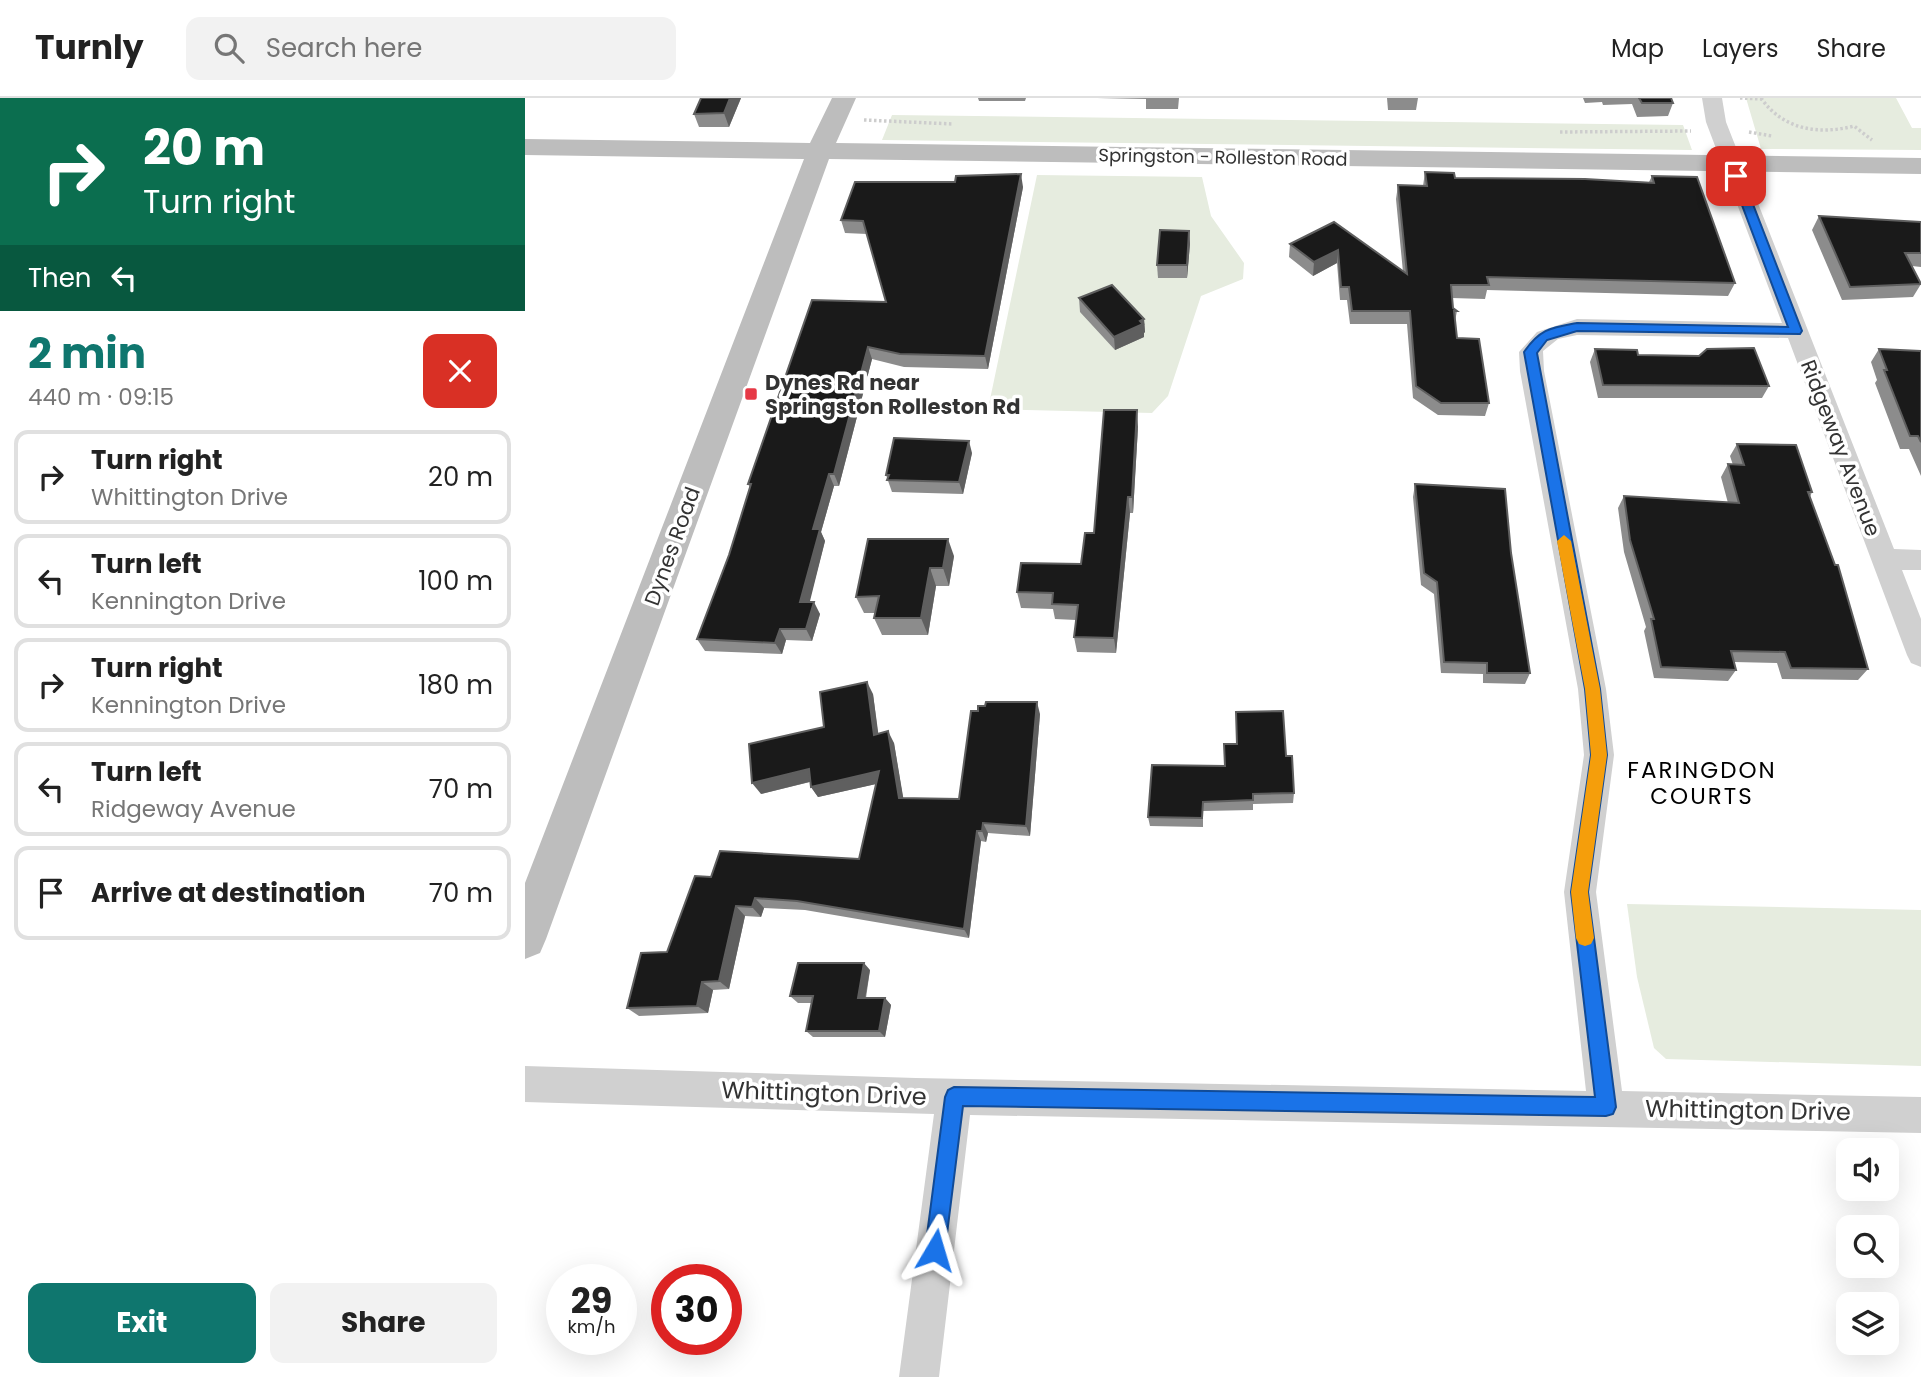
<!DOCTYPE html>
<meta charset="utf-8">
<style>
:root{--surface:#fff;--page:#f2f2f2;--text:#222;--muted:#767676;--line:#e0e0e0;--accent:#0f766e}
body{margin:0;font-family:Poppins,sans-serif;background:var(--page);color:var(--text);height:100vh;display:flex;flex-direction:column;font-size:26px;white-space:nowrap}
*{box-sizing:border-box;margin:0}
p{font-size:23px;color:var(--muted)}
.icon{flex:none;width:38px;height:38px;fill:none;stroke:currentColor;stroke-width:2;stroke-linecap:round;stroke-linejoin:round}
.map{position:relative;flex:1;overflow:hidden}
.sheet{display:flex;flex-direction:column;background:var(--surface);width:525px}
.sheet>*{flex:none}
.guide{background:#0b6e4f;color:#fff;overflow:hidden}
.tools{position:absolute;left:1311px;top:1040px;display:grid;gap:14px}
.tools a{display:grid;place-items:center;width:63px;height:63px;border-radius:14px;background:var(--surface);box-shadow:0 7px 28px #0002;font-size:35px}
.speed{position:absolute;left:21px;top:1166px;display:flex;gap:14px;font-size:35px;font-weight:700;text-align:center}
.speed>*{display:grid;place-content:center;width:91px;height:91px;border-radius:50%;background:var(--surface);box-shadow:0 7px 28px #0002;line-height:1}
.speed small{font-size:18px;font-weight:400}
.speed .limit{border:10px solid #d22;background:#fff;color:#111}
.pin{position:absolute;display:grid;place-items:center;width:60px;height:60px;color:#fff;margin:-30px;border-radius:14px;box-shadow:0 4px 10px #0006}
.me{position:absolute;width:77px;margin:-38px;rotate:7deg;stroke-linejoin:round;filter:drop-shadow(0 0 5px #0008)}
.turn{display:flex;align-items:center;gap:24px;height:147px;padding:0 28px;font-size:32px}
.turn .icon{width:91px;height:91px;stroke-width:2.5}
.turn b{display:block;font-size:49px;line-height:60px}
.then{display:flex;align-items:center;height:66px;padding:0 28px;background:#0003;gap:14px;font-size:26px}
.round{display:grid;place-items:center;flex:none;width:74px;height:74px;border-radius:14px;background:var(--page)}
.overview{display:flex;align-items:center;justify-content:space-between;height:119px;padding:0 28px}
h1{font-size:42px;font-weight:700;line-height:52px;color:var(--accent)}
.cta{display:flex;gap:14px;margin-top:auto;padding:14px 28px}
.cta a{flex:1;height:80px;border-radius:14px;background:var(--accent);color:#fff;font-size:28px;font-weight:700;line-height:80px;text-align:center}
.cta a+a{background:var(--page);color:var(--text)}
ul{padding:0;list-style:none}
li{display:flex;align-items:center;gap:21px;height:94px;margin:0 14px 10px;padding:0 14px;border:4px solid var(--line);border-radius:14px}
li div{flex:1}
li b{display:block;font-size:26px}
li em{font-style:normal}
header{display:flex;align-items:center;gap:42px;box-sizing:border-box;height:98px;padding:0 35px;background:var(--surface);border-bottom:2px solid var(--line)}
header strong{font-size:33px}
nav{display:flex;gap:38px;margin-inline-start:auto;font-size:24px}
.search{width:490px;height:63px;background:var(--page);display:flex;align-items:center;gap:18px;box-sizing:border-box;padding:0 24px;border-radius:14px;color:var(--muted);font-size:26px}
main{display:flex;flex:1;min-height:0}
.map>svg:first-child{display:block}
.green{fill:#e6ecdf}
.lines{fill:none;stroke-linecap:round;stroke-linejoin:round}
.path{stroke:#cdcdcd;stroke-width:3.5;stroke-dasharray:2.5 2.5;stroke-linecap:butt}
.street{fill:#d0d0d0;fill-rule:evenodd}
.secondary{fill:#bdbdbd;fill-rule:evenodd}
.wall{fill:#8c8c8c}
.shaded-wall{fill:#5f5f5f}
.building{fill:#1a1a1a;stroke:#5f5f5f;stroke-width:2}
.route{fill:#1a73e8;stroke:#114b97;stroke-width:2}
.slow{fill:#f59e0b}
.poi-dot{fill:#e63946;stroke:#fff;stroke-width:2.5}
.labels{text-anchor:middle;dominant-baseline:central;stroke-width:7;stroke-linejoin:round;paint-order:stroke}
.far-street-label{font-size:18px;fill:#333;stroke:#fff}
.poi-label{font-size:21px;font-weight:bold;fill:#333;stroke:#fff;text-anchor:start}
.street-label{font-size:21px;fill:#333;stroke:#fff}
.neighbourhood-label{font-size:23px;letter-spacing:2px;fill:#000;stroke:#fff}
.near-street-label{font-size:24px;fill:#333;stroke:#fff}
</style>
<header>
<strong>Turnly</strong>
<div class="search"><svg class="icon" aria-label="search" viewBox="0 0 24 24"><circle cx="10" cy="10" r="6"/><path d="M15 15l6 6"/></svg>Search here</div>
<nav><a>Map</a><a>Layers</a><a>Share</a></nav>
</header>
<main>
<section class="sheet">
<div class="guide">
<div class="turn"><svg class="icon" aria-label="right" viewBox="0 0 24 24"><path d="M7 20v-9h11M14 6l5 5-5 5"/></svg><div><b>20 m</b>Turn right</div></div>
<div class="then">Then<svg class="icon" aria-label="left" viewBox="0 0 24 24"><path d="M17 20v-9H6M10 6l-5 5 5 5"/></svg></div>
</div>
<div class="overview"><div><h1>2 min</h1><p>440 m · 09:15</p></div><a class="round" style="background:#d93025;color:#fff"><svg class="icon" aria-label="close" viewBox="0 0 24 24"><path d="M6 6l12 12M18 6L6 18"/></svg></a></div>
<ul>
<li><svg class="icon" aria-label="right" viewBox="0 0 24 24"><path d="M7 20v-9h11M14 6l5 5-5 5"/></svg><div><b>Turn right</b><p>Whittington Drive</p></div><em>20 m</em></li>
<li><svg class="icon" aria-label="left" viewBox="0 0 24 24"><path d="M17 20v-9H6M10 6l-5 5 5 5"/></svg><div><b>Turn left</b><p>Kennington Drive</p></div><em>100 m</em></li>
<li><svg class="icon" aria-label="right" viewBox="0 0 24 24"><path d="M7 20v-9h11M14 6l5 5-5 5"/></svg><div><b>Turn right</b><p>Kennington Drive</p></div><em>180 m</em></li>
<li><svg class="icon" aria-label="left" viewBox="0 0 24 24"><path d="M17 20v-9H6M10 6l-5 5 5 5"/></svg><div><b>Turn left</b><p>Ridgeway Avenue</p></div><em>70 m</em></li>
<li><svg class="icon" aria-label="arrive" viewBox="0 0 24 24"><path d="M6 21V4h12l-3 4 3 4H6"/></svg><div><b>Arrive at destination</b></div><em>70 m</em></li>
</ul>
<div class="cta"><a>Exit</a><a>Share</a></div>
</section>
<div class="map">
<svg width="1396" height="1279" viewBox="0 0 1396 1279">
<rect width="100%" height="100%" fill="#fff"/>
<g class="green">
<polygon points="1221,0 1371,0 1387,30 1396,30 1396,52 1236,51"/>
<polygon points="367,17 1158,27 1167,52 357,42"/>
<polygon points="512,77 677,79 686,118 719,165 718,181 676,198 643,298 627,315 463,311"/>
<polygon points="1102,806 1396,812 1396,968 1141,961 1129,950 1112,879"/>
</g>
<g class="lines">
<g class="path">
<polyline points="1215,0 1236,1"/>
<path d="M1236 0C1258 32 1294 37 1329 28L1347 42"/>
<polyline points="339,22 428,26"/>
<polyline points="1035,34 1166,33"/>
<polyline points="1224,34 1247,38"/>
</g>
<polygon class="street" points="1177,0 1197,0 1201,24 1369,451 1396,452 1396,472 1377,472 1396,521 1396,569 1386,565 1382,557 1263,240 1052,237 1033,241 1018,253 1019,273 1081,591 1089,657 1071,794 1097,993 1396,999 1396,1035 445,1017 414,1279 374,1279 409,1016 0,1004 0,968 391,980 1061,993 1039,794 1059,657 1053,591 995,273 994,254 1012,234 1052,221 1257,225 1181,24"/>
<polygon class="secondary" points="307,0 331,0 311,45 1396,60 1396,76 304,61 21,841 15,855 0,861 0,785 279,61 0,57 0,41 285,45"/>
</g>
<g class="wall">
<polygon points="216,0 204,29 174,29 169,16"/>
<polygon points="453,0 501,0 500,3 454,3"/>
<polygon points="572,0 654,0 653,11 621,11 621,1"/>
<polygon points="862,0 893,0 891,12 863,12"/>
<polygon points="1058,0 1146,0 1148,5 1143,18 1112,19 1107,6 1078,7 1077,4 1060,5"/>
<polygon points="900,74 930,80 1124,84 1127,78 1210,185 1203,198 962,192 960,201 927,200 928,210 932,213 930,223 932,240 964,305 960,318 913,317 888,300 882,226 825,226 822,202 815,202 812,165 788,178 764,159 765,146 809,124 878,174 871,101 873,87 898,88"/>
<polygon points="498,89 463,271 379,269 347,261 314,388 309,388 296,434 300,443 284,504 295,516 287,543 261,542 257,556 180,553 172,541 204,457 225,390 223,386 361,204 342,136 320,135 316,122"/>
<polygon points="1294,118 1396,124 1396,169 1387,168 1396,186 1388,199 1317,202 1287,132"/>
<polygon points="664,133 665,146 662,180 633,180 632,167"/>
<polygon points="554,200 619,221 620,234 619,235 619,239 590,252 555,214"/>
<polygon points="1070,251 1113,257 1174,258 1244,288 1237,300 1073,300 1065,264"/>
<polygon points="1354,251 1396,253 1396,378 1384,351 1375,351 1350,285 1352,282 1346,264"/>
<polygon points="613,329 608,415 605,415 591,555 552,554 549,539 551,522 530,521 528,511 496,510 492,494 556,466"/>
<polygon points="1212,346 1287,394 1285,399 1343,571 1333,582 1257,581 1252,565 1209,564 1211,572 1203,583 1129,580 1119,533 1121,529 1099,454 1093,410 1099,398 1203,405 1196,379 1203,366 1208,367 1205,358"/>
<polygon points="447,355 438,396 367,394 361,377"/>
<polygon points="890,386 986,455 1005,575 1000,586 958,585 958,576 916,575 909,496 896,487 888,399"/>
<polygon points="429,458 424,488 411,488 403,537 357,537 349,520 350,515 339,515 331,499"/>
<polygon points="348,596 353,636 369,645 378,700 434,701 515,616 505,738 463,735 461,744 456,743 444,840 280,812 239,810 236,819 220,818 204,891 188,892 183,915 114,918 102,910 142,854 186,779 334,761 351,686 293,699 286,689 285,684 236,696 299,629"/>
<polygon points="711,614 761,658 769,695 768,705 728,706 728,712 678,713 678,729 625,728 623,719 700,668 712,646"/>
<polygon points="345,872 341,900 360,900 366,907 360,939 288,939 281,933 287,905 273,905 265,898"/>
</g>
<g class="shaded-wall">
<polygon points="205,0 216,0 204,29 199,15"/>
<polygon points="496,76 498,89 463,271 460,258"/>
<polygon points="664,133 665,146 662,180 662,167"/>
<polygon points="813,152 812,165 788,178 789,164"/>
<polygon points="619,221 620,234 619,235 619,239 590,252 589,239"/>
<polygon points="343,249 347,261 314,388 309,376"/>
<polygon points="612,312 613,329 608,415 607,399"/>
<polygon points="444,343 447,355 438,396 434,384"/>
<polygon points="304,376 309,388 296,434 300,443 282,515 275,504 288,431"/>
<polygon points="603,399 605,415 591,555 589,540"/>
<polygon points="423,441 429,458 424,488 418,470"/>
<polygon points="405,470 411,488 403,537 396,520"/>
<polygon points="289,504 295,516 287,543 281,531"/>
<polygon points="255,531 261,542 257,556 250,545"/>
<polygon points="342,584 348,596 355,648 349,637"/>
<polygon points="512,604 515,616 505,738 501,728"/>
<polygon points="363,633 369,645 380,710 374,700"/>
<polygon points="284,671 292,682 236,696 227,685"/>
<polygon points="354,673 360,684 293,699 286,689"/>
<polygon points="458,725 463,735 461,744 457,733"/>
<polygon points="452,733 456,743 444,840 439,831"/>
<polygon points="230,800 239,810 236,819 227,809"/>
<polygon points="211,808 220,818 204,891 194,883"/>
<polygon points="339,865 345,872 339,907 333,900"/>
<polygon points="177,884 188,892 183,915 172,908"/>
<polygon points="360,900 366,907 360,939 354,933"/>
</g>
<g class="building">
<polygon points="176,0 205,0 199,15 169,16"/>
<polygon points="1114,0 1146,0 1148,5 1117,5"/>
<polygon points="900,74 929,75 930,80 1060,81 1129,85 1127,78 1172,79 1210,185 962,179 964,187 926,187 928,210 932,213 929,213 932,240 954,241 964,305 916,305 891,288 885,213 827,213 824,189 816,189 813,152 789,164 765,146 809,124 882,176 873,87 902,88"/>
<polygon points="496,76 460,258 375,256 343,249 309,376 304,376 288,431 295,431 275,504 289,504 281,531 255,531 250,545 172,541 204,457 226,386 223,386 287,202 361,204 338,123 316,122 330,84 430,84 431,78"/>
<polygon points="1294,118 1396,124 1396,155 1380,155 1396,186 1325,189"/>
<polygon points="635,132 664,133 662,167 632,167"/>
<polygon points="587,187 619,221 615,223 618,226 589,239 554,200"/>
<polygon points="1229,250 1244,288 1078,287 1070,251 1112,252 1113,257 1174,258 1182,251"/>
<polygon points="1354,251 1396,253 1396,344 1393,338 1385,338 1359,272 1362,272"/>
<polygon points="579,312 612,312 607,399 603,399 589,540 549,539 553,507 527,506 528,495 492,494 496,465 556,466 560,435 569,435"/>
<polygon points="369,340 444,343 434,384 362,382 364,377 361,377"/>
<polygon points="1212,346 1271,347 1287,394 1283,394 1310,467 1313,467 1343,571 1266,570 1260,554 1206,553 1211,572 1136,569 1126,521 1129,521 1105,442 1099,398 1214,405 1203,366 1219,367"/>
<polygon points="890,386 980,391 986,455 1005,575 962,575 962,565 919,564 912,484 899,475"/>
<polygon points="343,441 423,441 418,470 405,470 396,520 349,520 354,498 331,499"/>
<polygon points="342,584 349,637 363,633 374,700 434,701 446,613 453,613 453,608 460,608 461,604 512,604 501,728 458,725 457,733 452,733 439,831 272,803 230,800 227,809 211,808 194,883 177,884 172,908 102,910 116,855 142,854 170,778 186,779 195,753 334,761 354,673 286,689 284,671 227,685 224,646 299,629 295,594"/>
<polygon points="758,613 761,658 767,658 769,695 728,696 728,702 678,704 677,720 623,719 627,667 700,668 699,646 712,646 711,614"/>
<polygon points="273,865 339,865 333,900 360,900 354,933 281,933 288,898 265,898"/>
</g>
<path class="route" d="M1211 74 1217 78 1277 233 1275 236 1052 233 1022 242 1012 255 1075 591 1082 657 1063 794 1091 1009 1088 1016 1081 1018 438 1008 420 1152 417 1159 410 1162 403 1159 400 1152 420 999 423 992 429 989 1070 999 1046 794 1066 657 1060 591 999 254C1015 231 1025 230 1052 225L1263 229 1206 78Z"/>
<polygon class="slow" points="1039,437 1046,443 1075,591 1082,657 1063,794 1069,840 1066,846 1060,848 1054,846 1051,840 1046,794 1066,657 1060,591 1032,443"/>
<rect class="poi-dot" x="219" y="289" width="14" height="14" rx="3.5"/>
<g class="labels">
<g class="far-street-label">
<text transform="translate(698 59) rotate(1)">Springston - Rolleston Road</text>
</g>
<g class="poi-label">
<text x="240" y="284">Dynes Rd near<tspan x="240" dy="24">Springston Rolleston Rd</tspan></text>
</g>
<g class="street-label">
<text transform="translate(1316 350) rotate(69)">Ridgeway Avenue</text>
<text transform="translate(147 448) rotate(-70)">Dynes Road</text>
</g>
<g class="neighbourhood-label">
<text x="1177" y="672">FARINGDON<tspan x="1177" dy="26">COURTS</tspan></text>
</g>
<g class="near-street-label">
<text transform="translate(299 995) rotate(2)">Whittington Drive</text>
<text transform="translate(1223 1012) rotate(1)">Whittington Drive</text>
</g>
</g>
</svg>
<div class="tools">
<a><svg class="icon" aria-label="sound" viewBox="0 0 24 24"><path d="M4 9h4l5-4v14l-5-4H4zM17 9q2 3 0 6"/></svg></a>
<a><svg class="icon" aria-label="search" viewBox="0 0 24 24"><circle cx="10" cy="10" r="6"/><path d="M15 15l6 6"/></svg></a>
<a><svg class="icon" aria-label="layers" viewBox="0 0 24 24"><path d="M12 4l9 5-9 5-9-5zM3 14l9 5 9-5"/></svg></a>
</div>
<div class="speed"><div>29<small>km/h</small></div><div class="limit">30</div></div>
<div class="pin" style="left:1211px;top:78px;background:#d93025"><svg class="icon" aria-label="arrive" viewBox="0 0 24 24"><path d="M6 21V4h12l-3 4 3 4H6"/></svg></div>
<svg class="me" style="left:410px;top:1152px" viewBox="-20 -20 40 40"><path d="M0-17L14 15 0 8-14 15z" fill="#1a73e8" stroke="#fff" stroke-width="4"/></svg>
</div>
</main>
